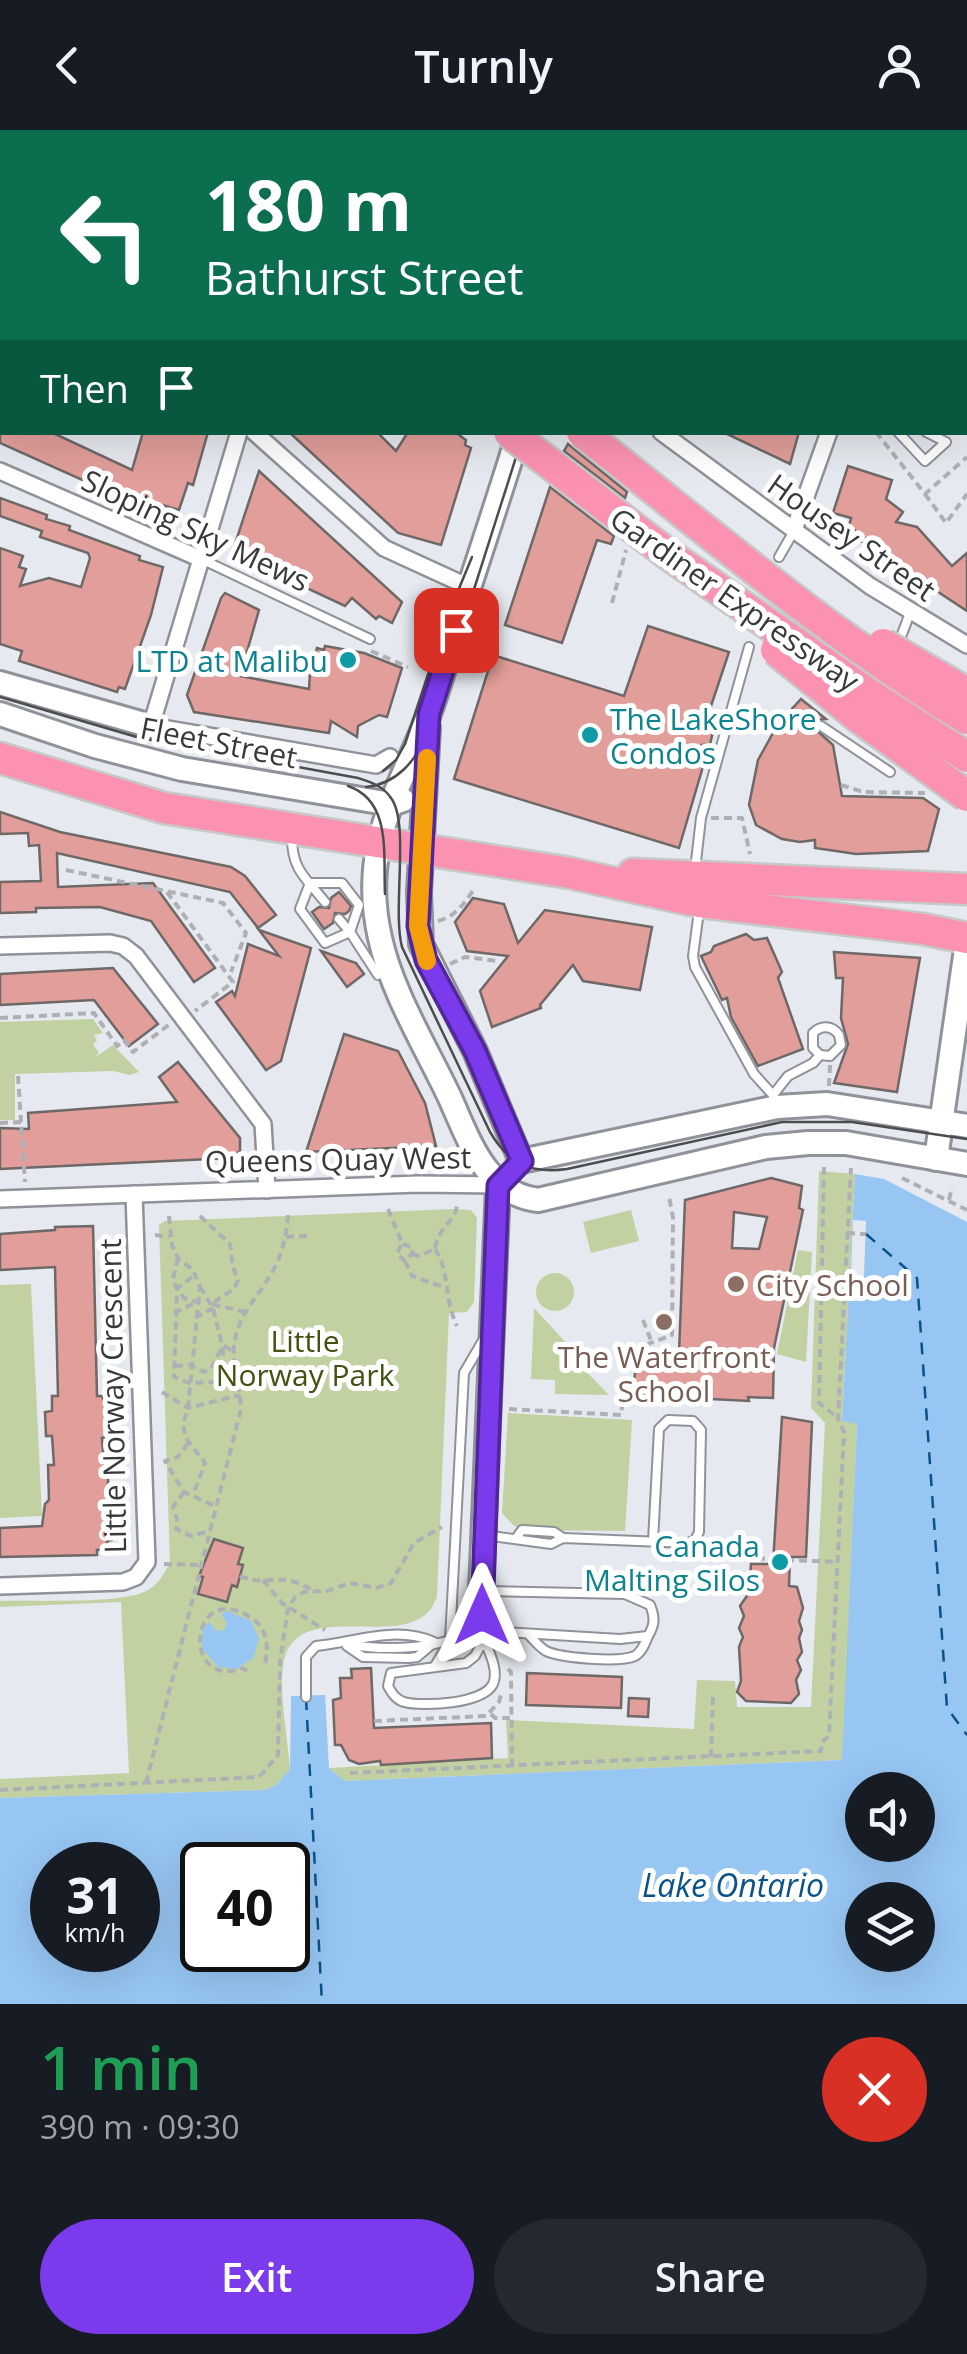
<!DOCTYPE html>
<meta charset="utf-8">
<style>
:root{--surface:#171b24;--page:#242831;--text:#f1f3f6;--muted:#9ea1a6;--accent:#7c3aed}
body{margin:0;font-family:"Open Sans",sans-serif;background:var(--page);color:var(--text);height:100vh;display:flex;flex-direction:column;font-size:38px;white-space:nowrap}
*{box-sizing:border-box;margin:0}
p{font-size:32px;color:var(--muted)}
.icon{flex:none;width:55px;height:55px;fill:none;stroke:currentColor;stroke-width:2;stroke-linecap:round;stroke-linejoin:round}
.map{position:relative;height:1874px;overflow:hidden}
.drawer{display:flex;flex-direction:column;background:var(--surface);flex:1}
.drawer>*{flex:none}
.top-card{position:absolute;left:0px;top:0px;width:968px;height:305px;box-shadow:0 10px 40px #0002;background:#0b6e4f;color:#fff;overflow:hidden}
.fabs{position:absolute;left:845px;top:1642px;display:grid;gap:20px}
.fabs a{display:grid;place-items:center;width:90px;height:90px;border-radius:50%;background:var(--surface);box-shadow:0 10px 40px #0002;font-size:50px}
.speed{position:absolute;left:30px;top:1712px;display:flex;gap:20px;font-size:50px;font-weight:700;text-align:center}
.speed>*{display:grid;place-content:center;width:130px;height:130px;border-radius:50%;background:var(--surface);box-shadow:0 10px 40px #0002;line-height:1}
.speed small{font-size:25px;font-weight:400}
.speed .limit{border:5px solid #111;border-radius:15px;background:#fff;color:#111}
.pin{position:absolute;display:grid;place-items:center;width:85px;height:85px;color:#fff;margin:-42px;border-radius:20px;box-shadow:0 5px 15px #0006}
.me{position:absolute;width:110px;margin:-55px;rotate:0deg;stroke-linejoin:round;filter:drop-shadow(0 0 8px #0008)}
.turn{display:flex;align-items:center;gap:35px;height:210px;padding:0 40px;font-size:45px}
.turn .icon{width:130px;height:130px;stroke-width:2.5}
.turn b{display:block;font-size:70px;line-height:85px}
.then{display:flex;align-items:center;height:95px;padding:0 40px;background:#0003;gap:20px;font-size:38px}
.round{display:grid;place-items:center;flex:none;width:105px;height:105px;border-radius:52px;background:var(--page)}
.head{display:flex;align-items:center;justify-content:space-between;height:170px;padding:0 40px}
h1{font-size:60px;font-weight:600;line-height:75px;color:#1e9e55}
.action{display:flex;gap:20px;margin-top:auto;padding:20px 40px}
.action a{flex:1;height:115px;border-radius:60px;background:var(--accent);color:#fff;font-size:40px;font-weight:600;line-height:115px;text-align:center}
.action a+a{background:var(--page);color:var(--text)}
header{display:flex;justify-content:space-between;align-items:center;height:130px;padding:0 40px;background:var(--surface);font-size:45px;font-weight:600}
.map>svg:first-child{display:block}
.green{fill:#c2d1a1}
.water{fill:#97c6f3;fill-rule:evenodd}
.pier{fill:#e6e9ef}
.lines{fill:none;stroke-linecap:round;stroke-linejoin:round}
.ferry{stroke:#0a538a;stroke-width:2.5;stroke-dasharray:12 10;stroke-linecap:butt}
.building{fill:#e19e9a;stroke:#6e6867;stroke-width:2.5;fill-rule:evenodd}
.lane-casing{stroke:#8f9298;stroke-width:12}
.street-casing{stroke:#8f9298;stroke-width:20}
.secondary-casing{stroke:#8f9298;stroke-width:28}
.highway-casing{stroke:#c7c8c8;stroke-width:35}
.path{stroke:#aeb0b5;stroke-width:4;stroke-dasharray:8 5;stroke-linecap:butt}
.lane{stroke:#fff;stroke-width:8}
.street{stroke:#fff;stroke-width:15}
.secondary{stroke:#fff;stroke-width:22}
.highway{stroke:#fb92b1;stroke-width:30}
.tram{stroke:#4c4d4f;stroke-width:2.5}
.highway-bridge-casing{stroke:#c7c8c8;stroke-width:35;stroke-linecap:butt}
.highway-bridge{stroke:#fb92b1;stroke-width:30}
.route-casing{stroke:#51269a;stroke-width:25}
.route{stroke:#7c3aed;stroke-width:18}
.slow{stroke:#f59e0b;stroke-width:18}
.culture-dot{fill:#0f9aa8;stroke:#fff;stroke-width:4}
.education-dot{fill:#8d6e63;stroke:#fff;stroke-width:4}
.labels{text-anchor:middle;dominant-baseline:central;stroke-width:10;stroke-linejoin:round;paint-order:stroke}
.street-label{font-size:30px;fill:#38393b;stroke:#fff}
.culture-label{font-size:30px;fill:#0d838f;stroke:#fff;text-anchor:end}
.education-label{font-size:30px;fill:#785e54;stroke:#fff;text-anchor:start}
.park-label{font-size:30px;fill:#425211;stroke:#fff}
.water-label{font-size:32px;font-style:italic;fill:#0a538a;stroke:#fff}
</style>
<header><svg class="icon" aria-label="back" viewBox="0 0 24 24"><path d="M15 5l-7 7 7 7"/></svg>Turnly<svg class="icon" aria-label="person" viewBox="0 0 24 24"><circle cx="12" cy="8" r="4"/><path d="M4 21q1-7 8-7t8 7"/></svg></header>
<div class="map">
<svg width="967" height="1874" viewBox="0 0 967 1874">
<rect width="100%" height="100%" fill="#e6e9ef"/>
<g class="green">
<polygon points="93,889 103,903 94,905 97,911 93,914 99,923 93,929 113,915 139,942 130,945 113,941 15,944 15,990 0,990 0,892"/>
<polygon points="819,1041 855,1044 842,1291 857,1293 843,1630 345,1651 329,1638 508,1628 506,1590 694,1599 697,1550 735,1551 737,1577 811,1577 825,1293 811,1278"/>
<path d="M453 1079 471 1080 477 1088 474 1172 467 1182 449 1183 437 1466C418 1532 292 1458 283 1537 279 1564 288 1610 290 1639L276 1655 265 1660 0 1668V1649L129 1643 121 1472 0 1477V1471C33 1470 118 1474 144 1462 158 1456 163 1445 170 1433L159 1095 165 1091Z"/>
<polygon points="631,1080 639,1111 591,1123 583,1092"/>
<polygon points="798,1120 812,1122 806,1232 777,1224"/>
<circle cx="555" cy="1162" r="19"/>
<polygon points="31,1154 42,1386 0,1388 0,1155"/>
<polygon points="534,1178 570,1217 567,1221 558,1221 557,1225 570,1225 609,1265 555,1264 555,1250 531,1249"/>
<polygon points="508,1283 632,1290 625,1401 522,1400 513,1395 502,1383"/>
</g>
<g class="water">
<path d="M855 1044 884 1049 967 1092V1874H0V1668L265 1660 276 1655 290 1639 291 1566 325 1565 329 1638 345 1651 842 1630 857 1294 842 1291ZM862 1660H918V1715H862ZM52 1735H138V1820H52ZM202 1735H288V1820H202ZM862 1770H918V1825H862Z"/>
<polygon points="227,1481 251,1491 259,1509 253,1528 237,1539 218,1537 202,1518 203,1498 209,1492 217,1501 224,1500 227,1493 221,1485"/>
</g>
<polygon class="pier" points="853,1090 866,1091 863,1171 850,1171"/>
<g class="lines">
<g class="ferry">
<polyline points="866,1104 917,1148 947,1578 967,1605"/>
<polyline points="306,1568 322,1874"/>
</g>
</g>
<g class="building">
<polygon points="0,302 51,302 132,340 143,302 208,302 193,355 188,353 179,380 152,372 149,380 0,313"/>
<polygon points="289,302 377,302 396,321 408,302 455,302 466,310 465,315 471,318 441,415 398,403"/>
<polygon points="723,302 799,302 790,334"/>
<polygon points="568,314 627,362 625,368 564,321"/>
<polygon points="848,336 892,350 886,369 903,382 896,392 917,397 952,436 967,423 967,481 862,412 865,408 849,396 851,388 833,383"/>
<polygon points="259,341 402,472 392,493 379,486 376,489 352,468 345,476 232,423"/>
<polygon points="550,357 614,406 611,414 597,410 562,513 505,495"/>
<polygon points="0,368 47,385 46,389 70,396 69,400 140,426 139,430 163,437 151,485 125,559 119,557 117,562 19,531 22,521 0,514 0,418 23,426 19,437 26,439 20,456 49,448 81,457 90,428 88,423 40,407 42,401 0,386"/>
<polygon points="225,463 259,480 240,546 309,559 310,543 317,518 324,520 325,516 364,523 402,538 387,587 379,585 358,596 357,607 331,591 329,603 194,582 187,565 221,468"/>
<polygon points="648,496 729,522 706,591 715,594 710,614 702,615 698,624 699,630 704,633 679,718 454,649 493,525 624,566"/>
<polygon points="801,569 826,589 817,590 814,598 833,615 842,666 923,668 939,679 928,721 856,724 815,718 815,710 800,712 782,709 756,695 749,675 758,630 778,594"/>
<polygon points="0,682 60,702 231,737 245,746 276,785 258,798 230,762 57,723 58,757 153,753 215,838 194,852 151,791 100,777 36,778 36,782 0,783 0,752 41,751 39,715 29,716 28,703 0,704"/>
<polygon points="339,762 351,776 349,781 345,784 335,783 333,793 324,799 312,782 319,777 329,778 331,768"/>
<polygon points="473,768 504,774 518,813 545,780 652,797 640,860 583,851 573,835 540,875 541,878 492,897 480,861 508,826 467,821 455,792"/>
<polygon points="259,800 311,818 281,931 266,940 216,872 232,861 235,866 248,814 279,826"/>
<polygon points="746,804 754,810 767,808 782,842 778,848 803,919 758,936 731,887 727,868 722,870 701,826 711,822 714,816"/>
<polygon points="321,821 356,833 364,844 347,857"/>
<polygon points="834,822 920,828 897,962 834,953 848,914 841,888 843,848 836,848"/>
<polygon points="113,838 158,894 129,916 94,870 0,875 0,844"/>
<polygon points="344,904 398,921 425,973 436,1016 306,1022"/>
<polygon points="178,932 240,1008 240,1021 230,1028 0,1039 0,998 29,999 28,983 177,972 159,947"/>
<path d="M771 1048 802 1056 799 1078 803 1080 774 1218 773 1268 748 1267 749 1271 632 1265 637 1229 656 1228 658 1223H679L685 1070ZM734 1082 767 1087 759 1119 732 1118Z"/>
<polygon points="93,1096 97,1266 102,1266 106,1279 106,1307 102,1308 104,1334 109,1334 106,1387 112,1387 112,1410 107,1411 108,1419 97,1420 97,1425 0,1427 0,1398 42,1396 45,1374 49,1370 48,1335 54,1335 52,1306 46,1306 45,1282 52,1281 52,1266 58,1266 55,1137 0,1140 0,1104 55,1100 55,1097"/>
<polygon points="782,1287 812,1292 806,1427 790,1427 789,1456 797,1457 803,1478 799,1491 802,1500 799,1508 802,1522 797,1530 801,1540 796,1550 799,1564 791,1573 746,1571 737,1562 741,1551 739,1517 743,1507 739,1498 744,1486 740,1476 749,1463 751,1434 773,1434"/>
<polygon points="214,1409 243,1418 238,1434 243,1435 237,1457 232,1455 227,1472 198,1464 203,1447 199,1446"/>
<polygon points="371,1538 374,1598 491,1593 492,1628 381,1635 380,1631 359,1634 349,1630 341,1615 335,1615 333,1570 341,1568 340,1548 352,1548 351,1539"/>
<polygon points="527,1543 622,1547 621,1578 526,1575"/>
<polygon points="629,1568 649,1569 648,1587 628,1586"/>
</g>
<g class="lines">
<g class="lane-casing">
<g id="lane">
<polyline points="898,302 925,331 946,312 926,302"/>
<polyline points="779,427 794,401"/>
<polyline points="201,429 370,509"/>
<polyline points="899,512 910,483"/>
<polyline points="821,596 890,642"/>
<polyline points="705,626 710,624 707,621"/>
<path d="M292 708C292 740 306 748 325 772"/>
<polyline points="695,740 701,688 749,517"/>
<polyline points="310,753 300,779 325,813 350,802 378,845"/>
<polyline points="310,753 342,753 359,775 350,802 339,789"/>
<polyline points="699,781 693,826 695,837 754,944 773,965"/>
<path d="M775 969 773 965 788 946 813 933 820 925 813 918V903C821 895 832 895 839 905L841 915 830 926 820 925"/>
<polyline points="484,1405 551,1414 563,1408 688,1413 695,1410 699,1402 701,1300 693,1291 668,1290 659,1299 653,1411"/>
<polyline points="517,1407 522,1400 554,1402 563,1408"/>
<path d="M486 1461 625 1464 650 1475C655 1487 655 1495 648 1506L620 1509 488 1501"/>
<path d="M528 1504C533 1509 539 1517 546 1521 561 1528 619 1533 635 1526 642 1522 645 1513 648 1506"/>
<path d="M484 1509C489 1522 499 1540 493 1554 483 1574 423 1577 404 1572 395 1569 392 1563 388 1556L391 1543 466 1533 475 1526Z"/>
<path d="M347 1514C382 1521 452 1521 477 1494"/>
<polyline points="347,1516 363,1527 409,1528 417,1527 430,1516"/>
<polyline points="435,1536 450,1510 464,1243 485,1207"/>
<path d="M306 1567V1527L316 1516C356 1512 396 1495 434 1512"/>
</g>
</g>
<g class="street-casing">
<g id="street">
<polyline points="921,2 922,0"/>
<polyline points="0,188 2,180"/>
<polyline points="239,302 151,596 376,635 390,627"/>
<polyline points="254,302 384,418 469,457"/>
<polyline points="661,302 870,456 967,515"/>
<polyline points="0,341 201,429"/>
<polyline points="794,400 829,302"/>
<polyline points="0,816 110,813 123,816 136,826 263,994 267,1060"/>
<polyline points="0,1069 418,1054 498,1055"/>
<polyline points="0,1456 123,1452 136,1447 147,1432 134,1064"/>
</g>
</g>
<g class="secondary-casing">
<g id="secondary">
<polyline points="287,0 300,2"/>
<polyline points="542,2 543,2"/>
<polyline points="613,2 614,0"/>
<polyline points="0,18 2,18"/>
<polyline points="965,147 967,148"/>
<polyline points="965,181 967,181"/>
<path d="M519 302C501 361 482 418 463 476 452 511 442 549 429 584 398 663 359 717 380 808 392 863 426 917 450 968 469 1010 486 1064 538 1070L766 1017 808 1013H846L967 1034"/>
<polyline points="0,553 151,596"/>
<polyline points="0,584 95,616 182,639 391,674 403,670"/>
<polyline points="428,598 419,762 421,814 475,921 521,1031"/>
<polyline points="936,1029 967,812"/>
<polyline points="521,1031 777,977 827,974 967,996"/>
<polyline points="484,1509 481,1460 498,1055"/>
</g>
</g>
<g class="highway-casing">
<g id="highway">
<polyline points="60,0 64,2"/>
<polyline points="161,0 165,2"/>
<polyline points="0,628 164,678 570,743 700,772 923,799 967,808"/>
<polyline points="633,744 967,759"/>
</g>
</g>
<g class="path">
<polyline points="670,2 670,0"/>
<polyline points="751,2 751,0"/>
<polyline points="965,298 967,299"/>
<polyline points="876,302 925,364 967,327"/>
<polyline points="925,364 946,393 967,364"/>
<polyline points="612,473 626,420"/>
<polyline points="371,521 408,537"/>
<polyline points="841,655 863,662 925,663"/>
<polyline points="711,688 742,688 750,724"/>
<polyline points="66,740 223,773 246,803 231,842"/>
<polyline points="167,762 233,852 195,881"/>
<path d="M438 791C456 786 464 774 474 759"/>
<polyline points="450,834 465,827 498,831"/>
<polyline points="0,888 94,883 117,916 124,910 133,922 170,894"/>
<polyline points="18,946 21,992"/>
<polyline points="829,956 830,935"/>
<polyline points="0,993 21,992 25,1052"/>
<polyline points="824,1037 819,1273 838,1288"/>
<polyline points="902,1048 967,1080"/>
<polyline points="949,1070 952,1057"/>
<polyline points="388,1079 402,1113 397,1124 405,1131 412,1124 413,1119 402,1113"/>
<path d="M169 1086 172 1115 178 1128 193 1140 200 1157 188 1278C177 1308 189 1310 205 1333L193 1365"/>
<polyline points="200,1086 230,1114 233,1137 238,1150 234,1159 211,1174 245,1182"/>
<polyline points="847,1103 866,1104"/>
<polyline points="155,1105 169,1107"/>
<polyline points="286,1107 307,1106"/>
<path d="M435 1119C451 1144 443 1167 457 1196"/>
<path d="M412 1124 419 1126 435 1119C438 1097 454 1093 457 1076"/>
<polyline points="178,1128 173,1149 177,1159 174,1247 189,1253 220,1252 225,1240 222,1215"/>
<polyline points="405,1131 412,1146 443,1157"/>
<polyline points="192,1147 177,1159 184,1168 197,1172"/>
<polyline points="200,1157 213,1178 222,1215 233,1221"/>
<polyline points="174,1183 197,1172"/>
<polyline points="195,1188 213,1178"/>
<polyline points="643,1190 652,1213"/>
<polyline points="175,1236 190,1235 204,1242 211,1239 221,1219"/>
<polyline points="162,1262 188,1278 240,1265"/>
<polyline points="509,1279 621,1285 629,1221 672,1205 673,1087 669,1067"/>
<polyline points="188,1313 178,1327 165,1331 184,1362 217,1377"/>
<polyline points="184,1362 173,1377 178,1393 176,1399 191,1406 210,1401"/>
<polyline points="692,1426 773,1429"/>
<polyline points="786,1430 837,1432"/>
<polyline points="164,1434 199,1435"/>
<path d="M240 1446C267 1458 277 1439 312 1460"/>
<polyline points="263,1450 282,1473 325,1500"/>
<polyline points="508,1539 511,1542 512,1636"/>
<path d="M247 1541 243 1538C180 1562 189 1445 253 1489 267 1499 269 1517 265 1533"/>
<polyline points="491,1584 495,1588 510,1588"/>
<polyline points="374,1591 486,1586 499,1572 501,1564"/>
<polyline points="711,1627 713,1563"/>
<polyline points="350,1643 821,1621 822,1612 829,1606 844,1302 838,1288 851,1038"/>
<path d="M146 1653 240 1283C243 1256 228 1235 236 1205 242 1181 259 1165 271 1144 282 1126 287 1105 288 1084"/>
<polyline points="0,1660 259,1647 278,1625 280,1531 288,1479 295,1467 304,1462 327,1461 350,1453 376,1458 391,1453 414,1413 442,1397"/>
</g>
<use href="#lane" class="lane"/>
<use href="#street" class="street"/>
<use href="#secondary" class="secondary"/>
<use href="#highway" class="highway"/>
<g class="tram">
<polyline points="609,2 610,0"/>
<path d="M0 567 140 608 358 648C371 652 383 656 391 668 410 693 392 780 402 817L490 1002C509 1034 530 1044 567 1039L782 992H852L967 1009"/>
<polyline points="383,641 396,630 405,614 446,490 472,427"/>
<path d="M348 656C392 671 383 725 385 764"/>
<path d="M366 657C397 654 415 631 428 604L524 302"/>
</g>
<g class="highway-bridge-casing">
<g id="highway-bridge">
<polyline points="509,302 665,422 866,562 967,627"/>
<path d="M582 302C708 401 830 506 967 589"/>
<polyline points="883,514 967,563"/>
<polyline points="776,520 857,586 967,666"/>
</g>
</g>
<use href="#highway-bridge" class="highway-bridge"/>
</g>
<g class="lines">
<g class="route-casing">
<polyline id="route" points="456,500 429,584 418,796 426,830 475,921 522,1031 498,1056 482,1485"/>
</g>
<use href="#route" class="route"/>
<polyline class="slow" points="427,831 418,796 427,628"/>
</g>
<g class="culture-dot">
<circle cx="348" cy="530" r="10"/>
<circle cx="590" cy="605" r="10"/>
<circle cx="780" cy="1432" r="10"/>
</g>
<g class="education-dot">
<circle cx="736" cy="1154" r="10"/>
<circle cx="664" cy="1192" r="10"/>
</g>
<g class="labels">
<g class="street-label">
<text transform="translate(196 400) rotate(25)">Sloping Sky Mews</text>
<text transform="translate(852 407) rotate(35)">Housey Street</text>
<text transform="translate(735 469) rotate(35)">Gardiner Expressway</text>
<text transform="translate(219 612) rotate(11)">Fleet Street</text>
<text transform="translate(338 1029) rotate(-1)">Queens Quay West</text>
<text transform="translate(112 1266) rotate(-91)">Little Norway Crescent</text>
</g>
<g class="culture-label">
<text x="328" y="530">LTD at Malibu</text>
<text x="610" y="588" text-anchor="start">The LakeShore<tspan x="610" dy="34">Condos</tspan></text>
<text x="760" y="1415">Canada<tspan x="760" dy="34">Malting Silos</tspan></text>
</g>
<g class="education-label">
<text x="756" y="1154">City School</text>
<text x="664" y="1226" text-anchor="middle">The Waterfront<tspan x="664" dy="34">School</tspan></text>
</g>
<g class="park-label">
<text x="305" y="1210">Little<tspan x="305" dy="34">Norway Park</tspan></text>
</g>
<g class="water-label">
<text x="733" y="1754">Lake Ontario</text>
</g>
</g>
</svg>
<div class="fabs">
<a><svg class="icon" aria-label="sound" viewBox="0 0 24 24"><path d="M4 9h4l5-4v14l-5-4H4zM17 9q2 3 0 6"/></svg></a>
<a><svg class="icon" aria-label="layers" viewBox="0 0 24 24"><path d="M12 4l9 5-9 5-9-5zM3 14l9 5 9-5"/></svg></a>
</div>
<div class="speed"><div>31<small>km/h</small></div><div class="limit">40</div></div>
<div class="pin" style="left:456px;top:500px;background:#d93025"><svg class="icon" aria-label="arrive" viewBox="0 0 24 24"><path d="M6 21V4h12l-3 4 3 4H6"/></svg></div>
<svg class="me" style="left:482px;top:1485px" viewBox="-20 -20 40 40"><path d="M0-17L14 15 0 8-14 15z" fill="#7c3aed" stroke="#fff" stroke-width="4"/></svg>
<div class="top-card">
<div class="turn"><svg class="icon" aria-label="left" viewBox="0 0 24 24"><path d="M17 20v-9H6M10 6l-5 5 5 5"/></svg><div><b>180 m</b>Bathurst Street</div></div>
<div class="then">Then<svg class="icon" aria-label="arrive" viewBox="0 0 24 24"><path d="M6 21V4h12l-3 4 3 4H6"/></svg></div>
</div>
</div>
<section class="drawer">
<div class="head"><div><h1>1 min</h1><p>390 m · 09:30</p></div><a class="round" style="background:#d93025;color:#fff"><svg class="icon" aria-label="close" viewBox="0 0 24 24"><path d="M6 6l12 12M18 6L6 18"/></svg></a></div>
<div class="action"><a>Exit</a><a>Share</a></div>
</section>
